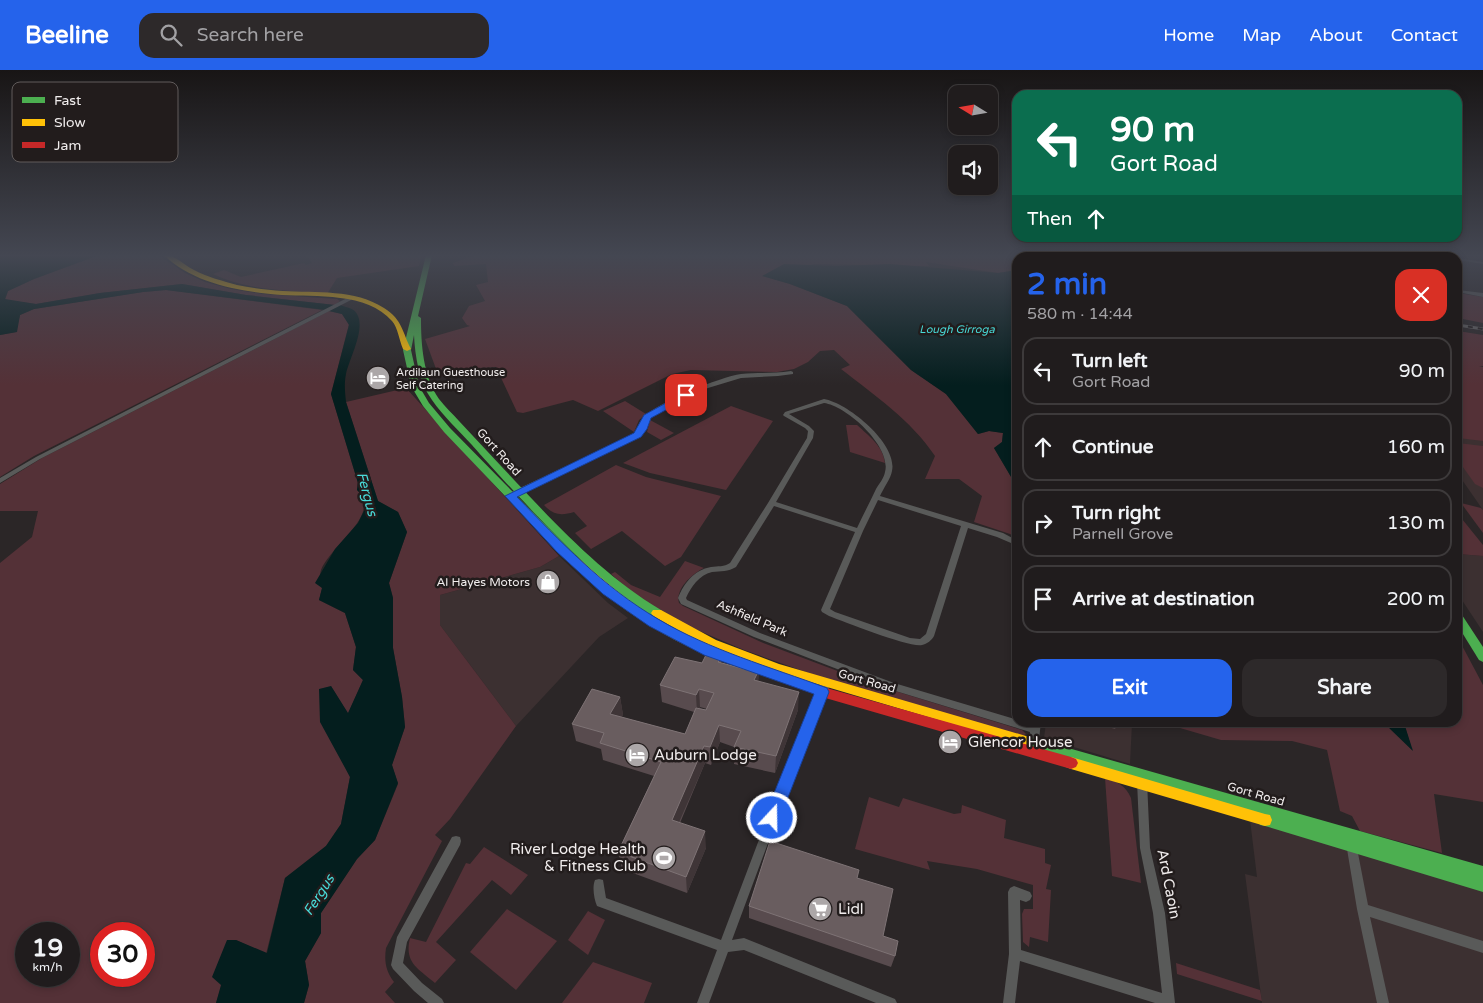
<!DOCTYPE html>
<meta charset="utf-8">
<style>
:root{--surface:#201c1d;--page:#2d292a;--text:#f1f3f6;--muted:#a2a1a4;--line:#3d3a3b;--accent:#2563eb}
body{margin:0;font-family:"Varela Round",sans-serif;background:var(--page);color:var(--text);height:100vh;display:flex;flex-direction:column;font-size:19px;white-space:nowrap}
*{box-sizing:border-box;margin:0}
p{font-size:16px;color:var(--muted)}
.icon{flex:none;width:28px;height:28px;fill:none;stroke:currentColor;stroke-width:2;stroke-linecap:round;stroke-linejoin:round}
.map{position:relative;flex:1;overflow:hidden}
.side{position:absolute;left:1012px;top:182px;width:450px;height:475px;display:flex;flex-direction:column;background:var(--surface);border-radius:15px;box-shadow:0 2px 8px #0003,0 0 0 1px var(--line)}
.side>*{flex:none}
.hud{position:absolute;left:1012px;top:20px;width:450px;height:152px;border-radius:15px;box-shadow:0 2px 8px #0003,0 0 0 1px var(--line);background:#0b6e4f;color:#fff;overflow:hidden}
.needle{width:32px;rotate:281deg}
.fabs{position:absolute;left:948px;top:15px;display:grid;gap:10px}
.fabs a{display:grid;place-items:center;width:50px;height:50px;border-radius:10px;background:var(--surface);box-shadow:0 2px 8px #0003,0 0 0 1px var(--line);font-size:25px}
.speed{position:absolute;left:15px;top:852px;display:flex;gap:10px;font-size:25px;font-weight:700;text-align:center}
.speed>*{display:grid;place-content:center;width:65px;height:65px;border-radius:50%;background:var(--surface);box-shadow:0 2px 8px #0003,0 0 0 1px var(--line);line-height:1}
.speed small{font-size:12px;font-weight:400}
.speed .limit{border:8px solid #d22;background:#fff;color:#111}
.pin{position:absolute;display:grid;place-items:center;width:42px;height:42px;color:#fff;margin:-21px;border-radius:10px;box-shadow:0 2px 8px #0006}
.me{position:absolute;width:55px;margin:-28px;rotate:21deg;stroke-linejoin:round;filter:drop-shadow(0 0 4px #0008)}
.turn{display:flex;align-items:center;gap:18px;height:105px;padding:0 15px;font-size:22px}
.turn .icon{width:65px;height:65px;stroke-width:2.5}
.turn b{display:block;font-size:35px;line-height:42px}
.then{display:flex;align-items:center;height:48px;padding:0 15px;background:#0003;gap:10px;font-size:19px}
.round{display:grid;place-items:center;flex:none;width:52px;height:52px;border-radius:15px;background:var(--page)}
.summary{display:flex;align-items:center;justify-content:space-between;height:85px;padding:0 15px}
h1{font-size:30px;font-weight:700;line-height:38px;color:var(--accent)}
.action{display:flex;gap:10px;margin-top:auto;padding:10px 15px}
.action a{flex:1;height:58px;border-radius:15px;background:var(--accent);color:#fff;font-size:20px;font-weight:700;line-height:58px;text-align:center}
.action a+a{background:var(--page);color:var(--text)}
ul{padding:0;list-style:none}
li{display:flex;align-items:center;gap:15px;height:68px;margin:0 10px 8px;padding:0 5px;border:2px solid var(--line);border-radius:15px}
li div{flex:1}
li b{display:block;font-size:19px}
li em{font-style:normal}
header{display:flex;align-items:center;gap:30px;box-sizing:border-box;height:70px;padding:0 25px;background:var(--accent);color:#fff}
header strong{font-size:24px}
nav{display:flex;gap:28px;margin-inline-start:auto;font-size:18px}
.search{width:350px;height:45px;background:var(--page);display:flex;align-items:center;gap:12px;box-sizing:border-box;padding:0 18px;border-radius:15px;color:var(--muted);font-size:19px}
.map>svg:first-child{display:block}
.built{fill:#3c3031}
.green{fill:#543137;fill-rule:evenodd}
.water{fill:#041e1e}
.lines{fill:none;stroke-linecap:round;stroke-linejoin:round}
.street{fill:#595a59;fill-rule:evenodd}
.fast{fill:#4caf50;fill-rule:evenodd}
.slow{fill:#ffc107;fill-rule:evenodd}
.jam{fill:#c62828;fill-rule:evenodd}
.rail-casing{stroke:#615f5f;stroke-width:3}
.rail{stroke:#221c1c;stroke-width:2;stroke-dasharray:5;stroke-linecap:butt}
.wall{fill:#584b4e;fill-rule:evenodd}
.shaded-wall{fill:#3f3537}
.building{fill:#695d5f;stroke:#7e7375}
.route{fill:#2563eb;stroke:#184099}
.labels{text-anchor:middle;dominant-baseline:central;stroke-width:5;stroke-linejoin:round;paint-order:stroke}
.far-water-label{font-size:11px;font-style:italic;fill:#48dad8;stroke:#221c1c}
.far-poi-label{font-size:11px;fill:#f1eded;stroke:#221c1c;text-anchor:start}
.street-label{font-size:12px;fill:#f1eded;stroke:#221c1c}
.poi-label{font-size:12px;fill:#f1eded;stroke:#221c1c;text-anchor:end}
.water-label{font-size:14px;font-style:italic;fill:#48dad8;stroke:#221c1c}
.near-poi-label{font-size:15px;fill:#f1eded;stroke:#221c1c;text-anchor:start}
.near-street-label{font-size:15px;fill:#f1eded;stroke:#221c1c}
.key{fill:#221c1c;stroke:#605b5b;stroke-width:1}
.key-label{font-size:14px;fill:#f1eded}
</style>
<header>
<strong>Beeline</strong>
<div class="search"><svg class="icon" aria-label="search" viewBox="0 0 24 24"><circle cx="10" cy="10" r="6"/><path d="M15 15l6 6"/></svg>Search here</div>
<nav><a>Home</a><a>Map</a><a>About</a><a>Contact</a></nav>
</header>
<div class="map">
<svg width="1483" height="933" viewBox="0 0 1483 933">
<rect width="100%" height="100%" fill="#2b2627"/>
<g class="built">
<polygon points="1458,367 1483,370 1483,440 1458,404"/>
<polygon points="1458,484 1483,486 1483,562 1458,524"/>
<polygon points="559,486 608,533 628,548 599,567 516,656 440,555 440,525 540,497"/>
<polygon points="1046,653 1132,653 1130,694 1044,668"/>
<polygon points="1250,750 1483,820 1483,933 1262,933 1245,804 1257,807"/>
</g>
<g class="green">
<polygon points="99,185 153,185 160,186 185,203 205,212 231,219 263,224 337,229 340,231 335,235 246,225 182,214 100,223 36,234 5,230 8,221 34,209"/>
<path d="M306 185H422L419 196 337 208 327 224C289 220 248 221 213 204L224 200 241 207 304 193 306 195 312 193Z"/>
<path d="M475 185H1138L1149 187 1018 188 1017 200 998 203 926 192 929 196 814 194 763 206 790 214 847 236 911 300 946 324 978 364 989 361 1003 363 1002 372 994 378 1017 417V469L1010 464 974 452 982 426 959 409H925L935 386C911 350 874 325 841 299L850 295 834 280 820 281 808 292 794 299 777 302 691 300 672 304 598 341 573 330 523 343 517 342 496 297 478 298 439 307 425 269 470 256 467 255 462 248 469 236 485 231 476 215 488 212 486 194 454 196 453 193Z"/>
<polygon points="1158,185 1219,185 1221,187 1221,185 1271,185 1294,187 1170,188"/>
<polygon points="1291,185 1406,185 1424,187 1311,188"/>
<polygon points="166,220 322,240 34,386 0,407 0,265 16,262 20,245 34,239 143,222"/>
<polygon points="1458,223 1483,227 1483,253 1458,248"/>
<path d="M329 241 342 244 349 254 331 324 358 413 357 420C383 444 330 476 321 500 319 505 322 513 322 519 321 522 320 526 319 530L345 543 356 577 353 600 363 610 348 644 331 616 343 692 350 707 341 754 326 776 285 808 266 884 236 870 216 933H0V493L32 467 38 441H0V414L42 388ZM26 864H69V906H26ZM101 864H144V906H101Z"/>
<polygon points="1458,261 1483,265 1483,296 1479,296 1483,297 1483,371 1458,368"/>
<path d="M406 318 559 486 540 497 440 525V555L516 656 450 749 435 765 442 771 386 878C384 892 386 901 394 912L385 922 395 933H304L309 915 305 891 321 863V843L357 789 375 770 398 714 392 695 405 657 402 627 393 578V528L389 513 407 462 398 442 378 431 346 332Z"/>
<polygon points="625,331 646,344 639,350 634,362 603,341"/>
<polygon points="731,336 773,351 726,420 650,403 623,393"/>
<polygon points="650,350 674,363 661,370 647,362"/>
<path d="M846 355H857C869 366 883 376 885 393L850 382Z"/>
<polygon points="1458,373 1483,376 1483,418 1475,414 1458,390"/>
<path d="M616 395 646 407 721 426 681 487 665 496 622 461 591 479 575 463 587 456 574 442C561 446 553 445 544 435Z"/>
<polygon points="1461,433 1481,438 1483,440 1483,463"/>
<polygon points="1458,444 1483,475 1483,486 1458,484"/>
<path d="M685 491 704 498C692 504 675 519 679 533L683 536 761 572 872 614 1022 660 1026 664 1022 666 820 607 744 580 688 556 640 529 611 504 615 502 631 515 660 527Z"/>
<polygon points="1458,568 1483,615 1483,732 1434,724 1442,783 1360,761 1352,746 1340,741 1327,680 1292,671 1221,670 1163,653 1384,653 1412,680 1404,653 1458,652"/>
<path d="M1105 708C1118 712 1125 715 1131 728L1141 813 1112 806Z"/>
<polygon points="869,727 899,737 903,728 954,744 961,743 962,735 1006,750 1004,768 1045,779 1045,793 1051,795 1046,819 1051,820 1048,872 1030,867 1029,877 1023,872 1022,844 1024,839 1033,839 1033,815 977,799 927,791 930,800 855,779"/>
<path d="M484 777 528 805 511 825 492 810 436 872 456 890 435 913C418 898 404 893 410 868L426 872 466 793 470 794Z"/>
<polygon points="507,839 557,871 516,920 470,882"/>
<polygon points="588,841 605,850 588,885 568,870"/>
<polygon points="593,892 652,913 644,933 562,933"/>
<polygon points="1176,893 1260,920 1262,931 1177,904"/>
</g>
<g class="water">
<polygon points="0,185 99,185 34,209 8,221 5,229 36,234 100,223 182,214 246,225 335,235 326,240 166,220 143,222 34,239 20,245 17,262 0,265"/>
<polygon points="784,194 837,196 890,194 998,203 1017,200 1017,417 994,378 1002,372 1003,363 989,361 978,364 946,324 911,300 847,236 790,214 762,206"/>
<path d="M340 235C345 237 354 238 357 244 366 259 349 289 346 304 344 314 345 322 346 332L378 431 398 442 407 462 389 513 393 528V578L402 627 405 657 392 695 398 713 375 770 357 789 321 843V863L305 891 309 915 304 933H216L221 915 212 907 227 870H236L267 883 285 808 326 776 341 754 350 707 320 652 319 619 331 616 348 643 363 610 353 600 356 577 345 543 319 530 322 518 315 513 335 479 358 453 366 437 364 427 357 420 358 413 331 324 349 255 342 244 329 241Z"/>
<polygon points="1384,653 1404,653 1413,681"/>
</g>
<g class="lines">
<g class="street">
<path d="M1418 185H1444C1437 189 1427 187 1418 186Z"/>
<polygon points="1446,185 1452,185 1464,189 1483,192 1483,194 1458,190 1458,188 1452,188"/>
<polygon points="1458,220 1483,223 1483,227 1458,222"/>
<polygon points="349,227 351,228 351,230 40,389 0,413 0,408 36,387"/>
<path d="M791 301 793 302V304L778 306 741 308 708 318 678 331 655 344 648 350 639 366 513 428H507L506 426 507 424 635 364C638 358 639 351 644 347 658 332 720 307 741 304 758 302 774 304 791 301Z"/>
<path d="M824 329C848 333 898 374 892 401 891 408 883 419 880 426L1003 463 1018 471V476L997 467 968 458 934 566C932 570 927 574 922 575 910 578 845 552 829 546L822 542 821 540 855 462 774 436 736 497C728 502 721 501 712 502 699 505 691 517 686 528L687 530 760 563 894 613 1018 650V652L1031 654V652H1041L1038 678 1036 681 1033 682 1030 681 1028 678 1030 662 889 619 754 567 681 534 678 528C684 513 694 500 711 497 718 496 724 497 730 493L768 433 807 368 808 361 805 358 784 346 783 345 785 342ZM824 333C847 336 892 377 885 402 884 408 879 414 876 419 870 432 863 445 857 458L776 432 813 368 814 361 809 356 789 344ZM878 430 961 456 926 564 920 569 910 568 835 542 830 539 863 461Z"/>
<path d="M824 614 827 615 829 618 784 730 732 870 744 868 895 929 897 933H876L744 880 728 882 709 933H697L717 880 597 836C594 829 592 817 595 810L599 809 603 810 606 828 721 870 774 730 819 618 821 615Z"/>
<polygon points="1142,707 1146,708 1147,711 1150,778 1165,843 1175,933 1155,933 1020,891 1015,933 1003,933 1009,884 1008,822 1010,818 1014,816 1030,822 1032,826 1030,830 1026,832 1020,830 1021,880 1162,923 1153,843 1140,778 1137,711 1138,708"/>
<polygon points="456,766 460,767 461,771 460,775 407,872 403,893 422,913 442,929 444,933 428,933 414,921 393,899 391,895 397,867 452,767"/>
<polygon points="1351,768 1355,769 1356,773 1368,835 1483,871 1483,883 1370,847 1389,933 1377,933 1357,839 1346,773 1347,769"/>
</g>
<g class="fast">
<path d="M426 185H432L418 246 421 248C421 274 423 306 439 329 445 337 453 344 459 351 473 366 487 381 501 396 550 448 599 503 661 540L663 543 661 546C632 555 495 401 472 375 459 361 443 346 432 330 419 312 415 286 414 265L411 280 419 316 429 333 450 358 575 485 576 488 575 491H567L444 362 423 336 411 316 403 280Z"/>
<polygon points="1458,544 1462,545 1483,577 1483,592 1479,590 1458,556"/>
<polygon points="1026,666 1483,796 1483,822 1265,756 1260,755 1258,750 1261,745 1021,675 1020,671 1021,667"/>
</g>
<g class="slow">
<path d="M164 185C174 184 184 195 194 200 207 207 223 211 237 215 252 218 268 220 283 221 316 223 355 219 384 238 403 250 402 262 411 279L407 281 403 279C399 270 398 258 392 251 367 222 316 227 282 225 243 222 193 214 164 185Z"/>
<path d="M571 484 575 485C614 520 653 552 701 573L653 546 651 543 653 540H661L716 570 779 594 1026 666 1031 667 1032 671 1031 675 1026 676 763 598 762 602 758 604C720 591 682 576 649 555 619 537 593 514 567 491L566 488Z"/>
<polygon points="1071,687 1265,744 1270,745 1272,750 1270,755 1265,756 1071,699 1066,697 1064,693 1066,689"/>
</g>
<polygon class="jam" points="758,594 823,617 1071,687 1076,689 1078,693 1076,697 1071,699 822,627 754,602 752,599 754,596"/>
<g class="rail-casing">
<g id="rail">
<polyline points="1146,185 1157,188"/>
<polyline points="1458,255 1483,259"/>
</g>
</g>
<use href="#rail" class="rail"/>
</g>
<g class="wall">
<path d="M721 589V593L744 599 759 600 758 611 798 640 775 703 734 694V677L720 672 711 695 705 693 680 753 706 778 687 823 622 799 618 782 654 706 603 690 601 679 576 671 572 654 620 627 623 645 621 647 685 664 694 642 662 632 660 615 702 593ZM700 637 707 639 706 640 699 638Z"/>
<polygon points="1092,652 1119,652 1115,659"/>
<polygon points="857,808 883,866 895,886 891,897 749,848 749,836"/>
</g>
<g class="shaded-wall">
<polygon points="759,600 758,618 754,610"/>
<polygon points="699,619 700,637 697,643 696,625"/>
<polygon points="799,622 798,640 775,703 776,686"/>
<polygon points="620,627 623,645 613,662 610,644"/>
<polygon points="719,655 720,672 711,695 710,677"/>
<polygon points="704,676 705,693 673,766 672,750"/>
<polygon points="705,761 706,778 687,823 686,807"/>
</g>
<g class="building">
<polygon points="706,585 721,589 718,592 744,599 745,597 759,600 754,610 799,622 776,686 734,677 741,661 719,655 710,677 704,676 672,750 705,761 686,807 618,782 661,692 600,673 604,663 572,654 592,619 620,627 610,644 685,664 696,638 706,640 714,623 699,619 696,625 660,615 675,587 702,593"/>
<polygon points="770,771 859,800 857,808 893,819 883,866 898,871 895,886 749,836"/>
</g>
<linearGradient id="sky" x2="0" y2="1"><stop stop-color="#181515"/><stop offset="0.59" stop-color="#444752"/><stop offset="1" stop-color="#444752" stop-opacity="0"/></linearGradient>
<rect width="1483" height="315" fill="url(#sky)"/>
<path class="route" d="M686 322 690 323V327L651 348 647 359 641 367 517 427C560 471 603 517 658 549 710 580 770 597 827 618L829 622 780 748 777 753 772 755 766 753 764 748 814 624 704 585 649 556 603 524 557 482 505 426 634 363 644 345Z"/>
<defs>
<g id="hotel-disc" transform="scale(1.25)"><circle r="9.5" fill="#aca7a8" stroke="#221c1c"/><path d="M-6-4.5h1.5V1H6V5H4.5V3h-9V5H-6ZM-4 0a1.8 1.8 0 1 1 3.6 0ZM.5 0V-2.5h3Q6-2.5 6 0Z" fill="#fff"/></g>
<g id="shop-disc" transform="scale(1.25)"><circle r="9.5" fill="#aca7a8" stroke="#221c1c"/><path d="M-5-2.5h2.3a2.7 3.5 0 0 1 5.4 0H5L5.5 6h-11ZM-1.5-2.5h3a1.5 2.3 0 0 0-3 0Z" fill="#fff"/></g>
<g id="stadium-disc" transform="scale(1.25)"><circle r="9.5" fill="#aca7a8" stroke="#221c1c"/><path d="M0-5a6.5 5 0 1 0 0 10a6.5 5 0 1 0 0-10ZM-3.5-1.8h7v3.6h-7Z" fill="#fff"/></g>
<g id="supermarket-disc" transform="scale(1.25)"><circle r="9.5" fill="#aca7a8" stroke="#221c1c"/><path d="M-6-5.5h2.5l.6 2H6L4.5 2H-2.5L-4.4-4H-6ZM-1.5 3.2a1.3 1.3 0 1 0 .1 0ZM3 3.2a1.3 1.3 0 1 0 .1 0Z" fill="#fff"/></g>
</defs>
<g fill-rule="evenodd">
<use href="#hotel-disc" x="378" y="308"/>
<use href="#shop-disc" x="548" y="512"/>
<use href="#hotel-disc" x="950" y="672"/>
<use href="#hotel-disc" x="637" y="685"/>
<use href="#stadium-disc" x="664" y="788"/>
<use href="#supermarket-disc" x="820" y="839"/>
</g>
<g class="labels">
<g class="far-water-label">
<text x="957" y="259">Lough Girroga</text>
</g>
<g class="far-poi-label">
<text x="396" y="302">Ardilaun Guesthouse<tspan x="396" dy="13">Self Catering</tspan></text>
</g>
<g class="street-label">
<text transform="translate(499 382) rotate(48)">Gort Road</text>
<text transform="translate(752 548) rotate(23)">Ashfield Park</text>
<text transform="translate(867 611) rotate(16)">Gort Road</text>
<text transform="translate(1256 724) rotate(16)">Gort Road</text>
</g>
<g class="poi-label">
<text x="530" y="512">Al Hayes Motors</text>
</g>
<g class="water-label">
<text transform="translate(367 424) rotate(75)">Fergus</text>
<text transform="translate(319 825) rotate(-58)">Fergus</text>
</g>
<g class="near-poi-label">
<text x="968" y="672">Glencor House</text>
<text x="654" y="685">Auburn Lodge</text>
<text x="646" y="779" text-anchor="end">River Lodge Health<tspan x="646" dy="17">&amp; Fitness Club</tspan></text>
<text x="838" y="839">Lidl</text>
</g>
<g class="near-street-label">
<text transform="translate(1169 814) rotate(79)">Ard Caoin</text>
</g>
</g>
<rect x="12" y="12" width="166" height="80" rx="8" class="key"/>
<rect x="22" y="27" width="23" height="6" fill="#4caf50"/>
<rect x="22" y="49" width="23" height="7" fill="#ffc107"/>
<rect x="22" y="72" width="23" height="6" fill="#c62828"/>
<g class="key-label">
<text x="54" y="35">Fast</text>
<text x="54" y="57">Slow</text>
<text x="54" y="80">Jam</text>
</g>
</svg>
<div class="fabs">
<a><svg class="needle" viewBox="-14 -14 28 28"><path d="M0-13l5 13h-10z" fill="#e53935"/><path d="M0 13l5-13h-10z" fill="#a2a1a4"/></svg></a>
<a><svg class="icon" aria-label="sound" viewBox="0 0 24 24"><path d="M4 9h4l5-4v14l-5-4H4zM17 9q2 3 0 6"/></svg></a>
</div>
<div class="speed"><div>19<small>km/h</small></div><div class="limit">30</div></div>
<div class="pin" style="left:686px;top:325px;background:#d93025"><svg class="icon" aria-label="arrive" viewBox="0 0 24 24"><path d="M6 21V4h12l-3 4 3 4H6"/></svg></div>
<svg class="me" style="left:772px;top:748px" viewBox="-20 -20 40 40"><circle r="17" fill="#2563eb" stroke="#fff" stroke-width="3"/><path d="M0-11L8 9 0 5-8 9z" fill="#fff"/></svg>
<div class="hud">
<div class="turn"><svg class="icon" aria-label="left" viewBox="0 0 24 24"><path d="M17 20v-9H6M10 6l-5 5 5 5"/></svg><div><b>90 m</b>Gort Road</div></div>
<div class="then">Then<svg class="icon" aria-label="ahead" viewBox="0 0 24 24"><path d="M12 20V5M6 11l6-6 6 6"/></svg></div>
</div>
<section class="side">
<div class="summary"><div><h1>2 min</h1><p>580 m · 14:44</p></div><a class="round" style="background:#d93025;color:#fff"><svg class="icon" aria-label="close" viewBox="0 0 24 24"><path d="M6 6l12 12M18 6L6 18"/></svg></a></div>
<ul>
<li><svg class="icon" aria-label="left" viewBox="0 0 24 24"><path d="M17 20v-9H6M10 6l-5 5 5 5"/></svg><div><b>Turn left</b><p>Gort Road</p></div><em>90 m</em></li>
<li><svg class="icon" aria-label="ahead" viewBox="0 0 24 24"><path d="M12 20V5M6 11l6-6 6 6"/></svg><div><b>Continue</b></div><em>160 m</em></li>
<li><svg class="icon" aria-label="right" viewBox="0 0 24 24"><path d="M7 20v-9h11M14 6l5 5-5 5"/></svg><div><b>Turn right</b><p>Parnell Grove</p></div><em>130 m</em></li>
<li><svg class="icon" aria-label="arrive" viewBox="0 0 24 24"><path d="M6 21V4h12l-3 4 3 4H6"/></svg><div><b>Arrive at destination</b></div><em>200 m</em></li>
</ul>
<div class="action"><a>Exit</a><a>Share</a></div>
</section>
</div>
